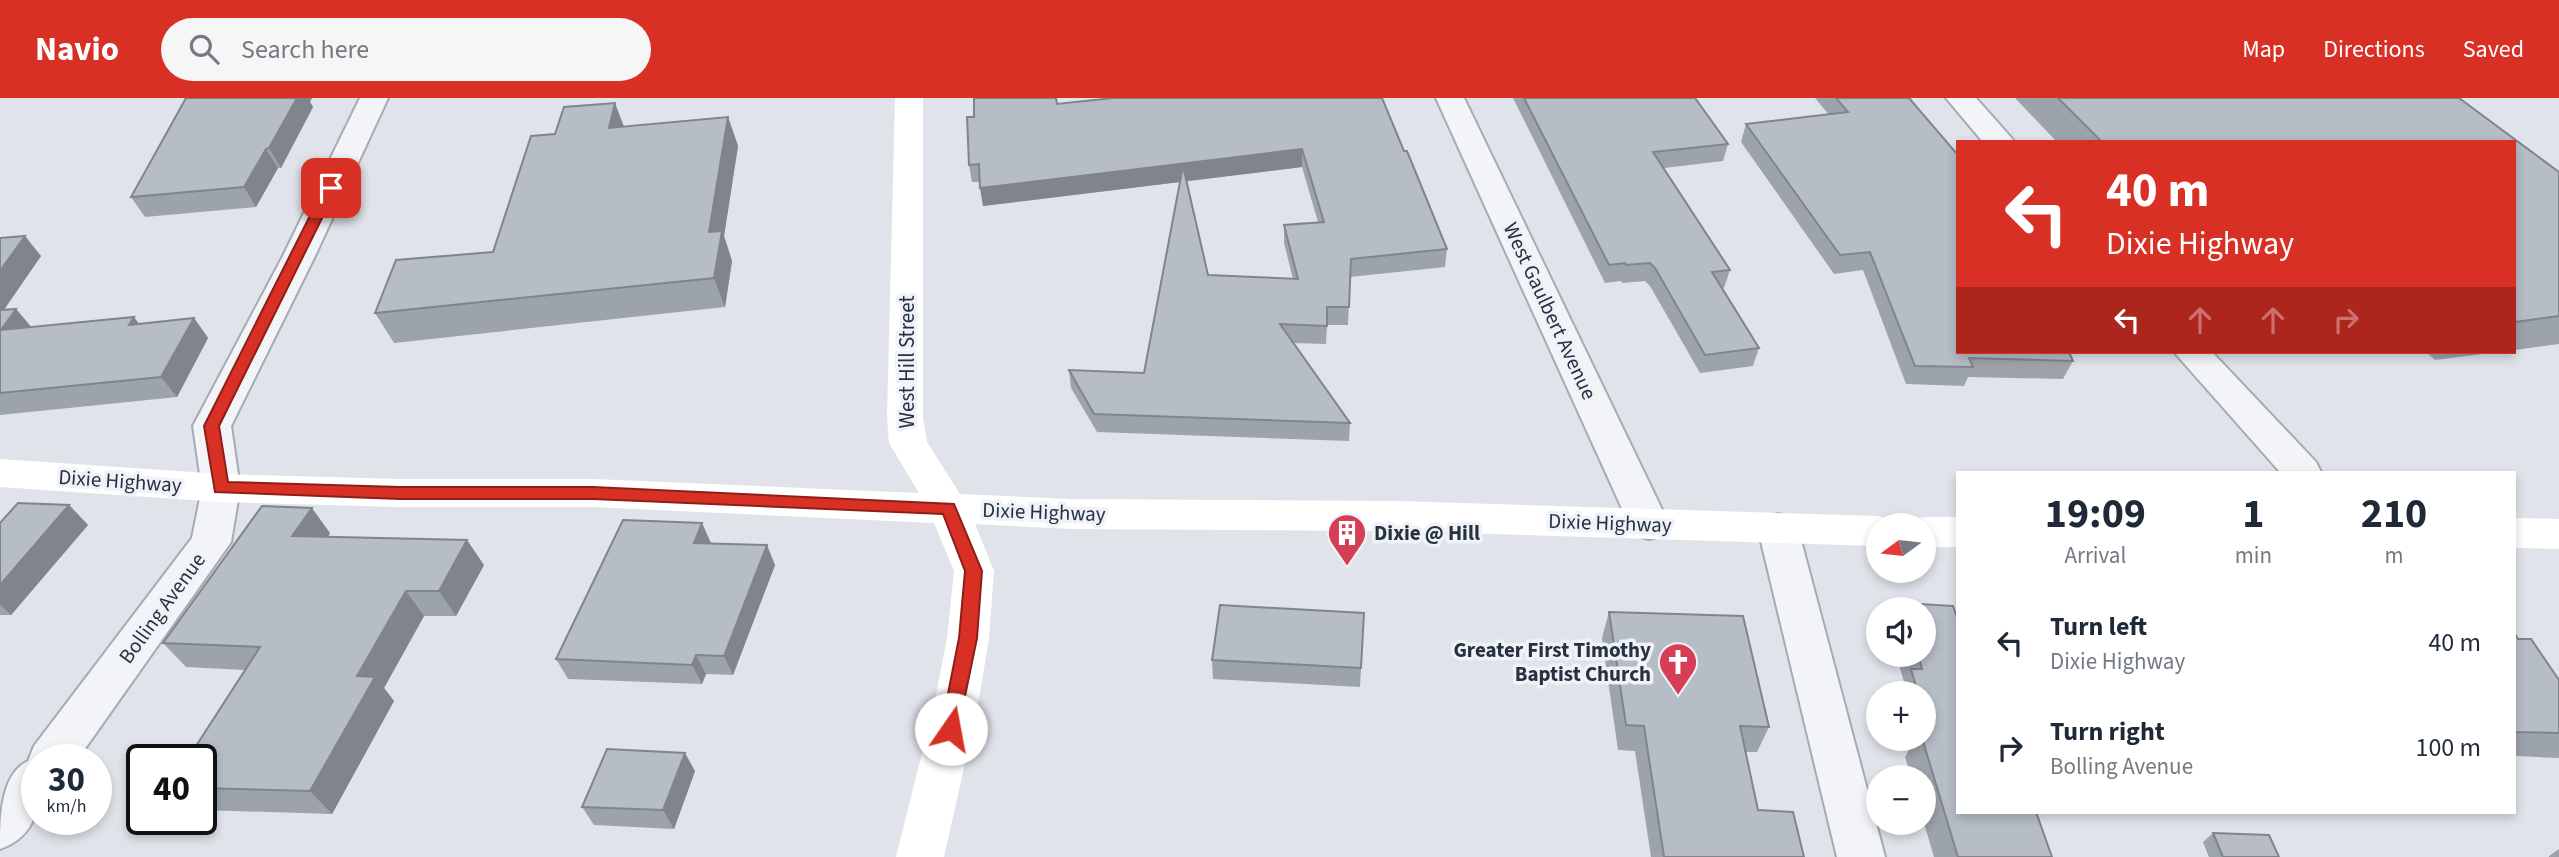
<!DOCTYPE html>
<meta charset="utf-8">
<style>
:root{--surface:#fff;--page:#f6f6f7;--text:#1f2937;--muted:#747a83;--accent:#d93025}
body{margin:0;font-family:"Source Sans 3",sans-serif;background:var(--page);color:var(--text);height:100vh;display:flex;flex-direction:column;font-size:26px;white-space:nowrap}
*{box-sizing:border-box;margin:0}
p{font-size:23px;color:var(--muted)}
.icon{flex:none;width:38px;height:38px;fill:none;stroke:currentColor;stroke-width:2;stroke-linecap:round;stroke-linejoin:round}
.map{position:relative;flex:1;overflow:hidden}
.panel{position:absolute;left:1956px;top:373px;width:560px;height:343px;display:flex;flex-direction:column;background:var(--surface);border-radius:0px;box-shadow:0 4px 10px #0003}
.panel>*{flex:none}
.guide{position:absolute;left:1956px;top:42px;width:560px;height:214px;border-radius:0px;box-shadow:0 4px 10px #0003;background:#d93025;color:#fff;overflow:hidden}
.needle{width:46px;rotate:255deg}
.tools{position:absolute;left:1866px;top:415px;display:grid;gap:14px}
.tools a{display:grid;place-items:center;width:70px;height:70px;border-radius:50%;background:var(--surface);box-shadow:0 4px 10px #0003;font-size:35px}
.speed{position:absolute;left:21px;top:646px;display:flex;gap:14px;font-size:35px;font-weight:700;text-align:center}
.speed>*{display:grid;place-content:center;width:91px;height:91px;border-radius:50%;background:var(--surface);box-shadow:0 4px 10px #0003;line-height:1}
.speed small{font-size:18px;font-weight:400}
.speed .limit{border:4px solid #111;border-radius:10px;background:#fff;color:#111}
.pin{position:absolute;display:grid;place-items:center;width:60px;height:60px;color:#fff;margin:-30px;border-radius:14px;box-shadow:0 4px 10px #0006}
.me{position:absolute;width:77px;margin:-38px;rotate:12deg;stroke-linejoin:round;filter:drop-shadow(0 0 5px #0008)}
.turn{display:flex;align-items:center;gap:24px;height:147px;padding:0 35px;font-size:32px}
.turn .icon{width:91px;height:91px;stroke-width:2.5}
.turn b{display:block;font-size:49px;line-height:60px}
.lanes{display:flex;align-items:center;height:66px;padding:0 35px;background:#0003;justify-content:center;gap:35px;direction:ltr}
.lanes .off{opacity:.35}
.eta{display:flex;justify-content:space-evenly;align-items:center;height:119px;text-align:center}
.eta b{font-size:42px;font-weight:700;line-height:49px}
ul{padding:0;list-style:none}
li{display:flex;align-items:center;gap:21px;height:105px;padding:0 35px}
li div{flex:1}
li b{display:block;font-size:26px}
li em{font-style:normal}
header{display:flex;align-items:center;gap:42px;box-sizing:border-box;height:98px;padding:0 35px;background:var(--accent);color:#fff}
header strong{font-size:33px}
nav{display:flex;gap:38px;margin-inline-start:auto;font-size:24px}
.search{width:490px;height:63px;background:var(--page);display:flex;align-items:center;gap:18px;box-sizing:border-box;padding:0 24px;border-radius:38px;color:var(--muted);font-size:26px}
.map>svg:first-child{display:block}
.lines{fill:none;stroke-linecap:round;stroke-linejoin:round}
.street-casing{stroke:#a5abb4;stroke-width:4}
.street{fill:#f3f4f8;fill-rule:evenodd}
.secondary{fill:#fff;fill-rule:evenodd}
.wall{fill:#9da3ab;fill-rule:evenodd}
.shaded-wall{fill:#80848b}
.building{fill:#b7bdc7;stroke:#80848b;stroke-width:2}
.route{fill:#d93025;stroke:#8d1f18;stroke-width:2}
.labels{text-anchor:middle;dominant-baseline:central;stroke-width:7;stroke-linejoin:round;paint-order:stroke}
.street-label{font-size:21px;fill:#273142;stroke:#eff3f7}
.poi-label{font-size:21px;font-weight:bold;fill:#273142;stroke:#eff3f7;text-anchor:start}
</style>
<header>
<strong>Navio</strong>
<div class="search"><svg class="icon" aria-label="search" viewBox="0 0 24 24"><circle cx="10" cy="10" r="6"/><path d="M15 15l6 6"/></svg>Search here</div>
<nav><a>Map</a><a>Directions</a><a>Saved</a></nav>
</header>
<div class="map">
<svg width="2559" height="759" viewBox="0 0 2559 759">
<rect width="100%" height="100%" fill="#e0e4ea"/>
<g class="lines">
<g class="street-casing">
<g id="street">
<path d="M360 0H388L315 158 231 328 240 390 231 444 77 662H37C37 701 44 735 0 751 0 722 0 676 28 663L34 648 192 440 202 390 193 328 283 158Z"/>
<polygon points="1436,0 1464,0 1669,426 1663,437 1649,441 1635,437 1629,426"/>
<polygon points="1946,0 1976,0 2015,44 1983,44"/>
<polygon points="2174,254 2212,254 2316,364 2321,374 2280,374"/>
<polygon points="1778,416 1792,420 1798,431 1885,759 1837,759 1758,431 1764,420"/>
</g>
</g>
<use href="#street" class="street"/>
<g class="secondary">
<polygon points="895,0 923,0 923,319 927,344 960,396 1071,401 1397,403 1878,418 1892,422 1895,427 1878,427 1878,448 1397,433 1071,431 975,426 994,473 989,540 978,607 944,759 896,759 934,607 947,540 954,473 934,425 593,409 400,409 221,404 0,389 0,361 221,376 400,381 593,381 919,395 889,345 887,319"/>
<polygon points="1923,419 1958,419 1958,449 1923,449 1923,427 1907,427 1909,423"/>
<polygon points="2515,420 2559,421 2559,451 2515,450"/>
</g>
</g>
<g class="wall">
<polygon points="1513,0 1695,0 1728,46 1723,63 1664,70 1730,172 1724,190 1722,190 1759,250 1753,268 1700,275 1650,188 1645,183 1622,185 1621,183 1605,185"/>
<polygon points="1815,0 1909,0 2073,263 2063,281 1968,279 1964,288 1906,286 1863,172 1834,176 1741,44 1746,26 1829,17"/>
<polygon points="2015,0 2459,0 2559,74 2559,246 2515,252 2515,44 2057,44"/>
<polygon points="310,4 313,9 281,70 278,70 256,109 145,119 131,99"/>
<path d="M1057 6 1404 53 1447 151 1445 169 1350 179 1348 227H1327L1326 246 1293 245 1350 325 1349 343 1097 334 1071 290 1069 272 1144 275 1180 84 983 108 980 84H972L969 67 974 19ZM1302 69 1318 124 1284 127V145L1293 181 1208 177 1187 83Z"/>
<polygon points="728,19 738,48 724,138 732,163 725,209 394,245 375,215 493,154 624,29"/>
<polygon points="0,140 41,158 4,212 16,211 31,229 139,226 194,220 208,240 177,299 0,317"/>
<polygon points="2426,254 2498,254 2435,262"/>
<polygon points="69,407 88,427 11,517 0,517 0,425"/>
<polygon points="330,435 328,439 484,467 456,518 424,518 384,590 394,603 332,716 201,712 201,662 245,572 186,569 163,545"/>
<polygon points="711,445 775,467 733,577 706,576 702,586 568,581 556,561"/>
<polygon points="1902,505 1953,508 1958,714 2052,759 1934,759 1923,722 1923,679 1911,679 1905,659 1911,648 1909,640 1923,640 1923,595 1897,595 1904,584 1896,556 1923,556 1923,511 1899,511"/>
<polygon points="1609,514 1769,629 1757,654 1746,654 1758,712 1804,759 1651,759 1635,653 1618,652 1602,540"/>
<polygon points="2515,536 2518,541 2559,582 2559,660 2515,658"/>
<polygon points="1212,562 1361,570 1360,589 1213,581"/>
<polygon points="695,673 674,731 594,727 582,709"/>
<polygon points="2213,735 2279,759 2209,759 2203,744"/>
<polygon points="2559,751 2559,759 2549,759 2549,758"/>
</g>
<g class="shaded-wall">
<polygon points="297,0 312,0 310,4 313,9 281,70 269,50"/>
<polygon points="615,5 626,34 609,30"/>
<polygon points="728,19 738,48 724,138 732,163 725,209 714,180 709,134"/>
<polygon points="266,51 278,70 256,109 244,89"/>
<polygon points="1302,51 1302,69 983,108 980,90"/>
<polygon points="25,138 41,158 0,217 0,173"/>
<polygon points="16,211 33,231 1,232"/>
<polygon points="134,219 149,239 129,227"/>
<polygon points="194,220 208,240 177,299 161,279"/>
<polygon points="69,407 88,427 11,517 0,507 0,487"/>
<polygon points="312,410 330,435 312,463 292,438"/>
<polygon points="702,425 711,445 694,445"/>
<polygon points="467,442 484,467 456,518 439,493"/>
<polygon points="767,447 775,467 733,577 724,558"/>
<polygon points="406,493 424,518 384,590 394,603 332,716 310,693 357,578"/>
<polygon points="696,557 706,576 702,586 692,567"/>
<polygon points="685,655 695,673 674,731 663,712"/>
</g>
<g class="building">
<polygon points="186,0 297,0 269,50 266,51 244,89 131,99"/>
<polygon points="974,0 1056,0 1057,6 1113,0 1382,0 1404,53 1407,53 1447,151 1351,161 1349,209 1327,209 1327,228 1280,226 1350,325 1094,316 1069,272 1144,275 1183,68 1208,177 1298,181 1284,127 1324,124 1302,51 980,90 979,66 969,67 967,19 974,19"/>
<polygon points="1524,0 1695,0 1728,46 1653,54 1730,172 1712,174 1759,250 1705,257 1655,170 1650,165 1626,167 1625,165 1609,167"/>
<polygon points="1836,0 1909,0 1958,57 1958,254 2069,254 2073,263 1969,260 1973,269 1915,268 1870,154 1840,157 1746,26 1848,14"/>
<polygon points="2058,0 2459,0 2559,74 2559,218 2515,224 2515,44 2102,44"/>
<polygon points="615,5 609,30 728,19 709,134 722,133 714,180 375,215 396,162 493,154 531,38 555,36 564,9"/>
<polygon points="25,138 0,173 0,140"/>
<polygon points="16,211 1,232 134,219 129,227 194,220 161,279 0,295 0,212"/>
<polygon points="18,405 69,407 0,487 0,425"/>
<polygon points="262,408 312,410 292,438 467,442 439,493 406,493 357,578 375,579 310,693 201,690 201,662 187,662 260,549 163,545"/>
<polygon points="623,422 702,425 694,445 767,447 724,558 696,557 692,567 556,561"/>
<polygon points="1902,505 1953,508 1958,522 1958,714 2036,714 2052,759 1958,759 1922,640 1923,640 1923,634 1930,634 1923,612 1923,595 1918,595 1911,571 1922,571 1918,556 1923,556 1923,511 1904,511"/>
<polygon points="1220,507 1364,515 1361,570 1212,562"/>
<polygon points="1609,514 1743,518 1769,629 1740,628 1758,712 1793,714 1804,759 1664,759 1644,628 1626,627"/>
<polygon points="2515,536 2518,541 2531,541 2559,582 2559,635 2515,634"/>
<polygon points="607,651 685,655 663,712 582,709"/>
<polygon points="2213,735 2269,737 2279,759 2223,759"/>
</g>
<polygon class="route" points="331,87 337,90 219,328 228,384 400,389 593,389 954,406 982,473 977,540 957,637 951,639 944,637 941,631 959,540 965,473 943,416 593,401 400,401 215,394 204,328 324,90"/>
<defs>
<g id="building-pin" transform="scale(2.0125)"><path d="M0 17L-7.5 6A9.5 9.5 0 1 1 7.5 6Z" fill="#d53e55" stroke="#eff3f7"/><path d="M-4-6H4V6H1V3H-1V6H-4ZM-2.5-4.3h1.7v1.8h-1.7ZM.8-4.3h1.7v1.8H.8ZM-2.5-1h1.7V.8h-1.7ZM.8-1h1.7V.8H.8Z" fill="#fff"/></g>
<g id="church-pin" transform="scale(2.0125)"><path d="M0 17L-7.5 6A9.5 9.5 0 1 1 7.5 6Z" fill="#d53e55" stroke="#eff3f7"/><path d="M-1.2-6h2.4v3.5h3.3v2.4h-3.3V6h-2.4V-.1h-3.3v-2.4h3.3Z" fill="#fff"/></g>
</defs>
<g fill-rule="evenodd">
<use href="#building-pin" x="1347" y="435"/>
<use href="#church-pin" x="1678" y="564"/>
</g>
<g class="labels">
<g class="street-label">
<text transform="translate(1550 213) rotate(65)">West Gaulbert Avenue</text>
<text transform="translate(907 264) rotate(-90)">West Hill Street</text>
<text transform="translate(120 383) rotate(4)">Dixie Highway</text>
<text transform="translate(1044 414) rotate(2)">Dixie Highway</text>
<text transform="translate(1610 425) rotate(2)">Dixie Highway</text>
<text transform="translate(162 510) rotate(-54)">Bolling Avenue</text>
</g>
<g class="poi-label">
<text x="1374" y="435">Dixie @ Hill</text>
<text x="1651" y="552" text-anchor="end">Greater First Timothy<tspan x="1651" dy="24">Baptist Church</tspan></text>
</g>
</g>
</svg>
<div class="tools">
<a><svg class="needle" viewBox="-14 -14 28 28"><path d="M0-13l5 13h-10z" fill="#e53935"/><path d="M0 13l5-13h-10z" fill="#747a83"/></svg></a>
<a><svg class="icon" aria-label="sound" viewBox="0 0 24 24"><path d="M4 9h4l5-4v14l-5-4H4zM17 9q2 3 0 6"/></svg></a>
<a>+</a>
<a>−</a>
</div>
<div class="speed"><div>30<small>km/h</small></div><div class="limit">40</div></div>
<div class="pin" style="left:331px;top:90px;background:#d93025"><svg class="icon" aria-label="arrive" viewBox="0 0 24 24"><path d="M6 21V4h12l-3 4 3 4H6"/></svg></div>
<svg class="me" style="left:951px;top:631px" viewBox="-20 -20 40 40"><circle r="19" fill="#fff"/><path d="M0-13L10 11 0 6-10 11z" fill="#d93025"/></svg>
<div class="guide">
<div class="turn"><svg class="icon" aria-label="left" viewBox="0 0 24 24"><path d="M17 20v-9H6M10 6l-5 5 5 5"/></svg><div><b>40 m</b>Dixie Highway</div></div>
<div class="lanes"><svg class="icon" aria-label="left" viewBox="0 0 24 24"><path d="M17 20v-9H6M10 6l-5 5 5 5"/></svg><svg class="icon off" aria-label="ahead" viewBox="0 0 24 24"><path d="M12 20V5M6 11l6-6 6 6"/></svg><svg class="icon off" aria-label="ahead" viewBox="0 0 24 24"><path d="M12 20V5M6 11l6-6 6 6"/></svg><svg class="icon off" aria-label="right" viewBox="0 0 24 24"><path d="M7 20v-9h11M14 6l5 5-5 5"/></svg></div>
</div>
<section class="panel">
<div class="eta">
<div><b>19:09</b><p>Arrival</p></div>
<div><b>1</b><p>min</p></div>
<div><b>210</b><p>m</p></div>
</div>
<ul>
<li><svg class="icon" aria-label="left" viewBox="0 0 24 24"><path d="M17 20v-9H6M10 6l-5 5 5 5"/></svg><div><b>Turn left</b><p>Dixie Highway</p></div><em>40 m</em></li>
<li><svg class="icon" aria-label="right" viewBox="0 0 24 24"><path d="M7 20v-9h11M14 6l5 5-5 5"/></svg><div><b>Turn right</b><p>Bolling Avenue</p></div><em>100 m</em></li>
</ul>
</section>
</div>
